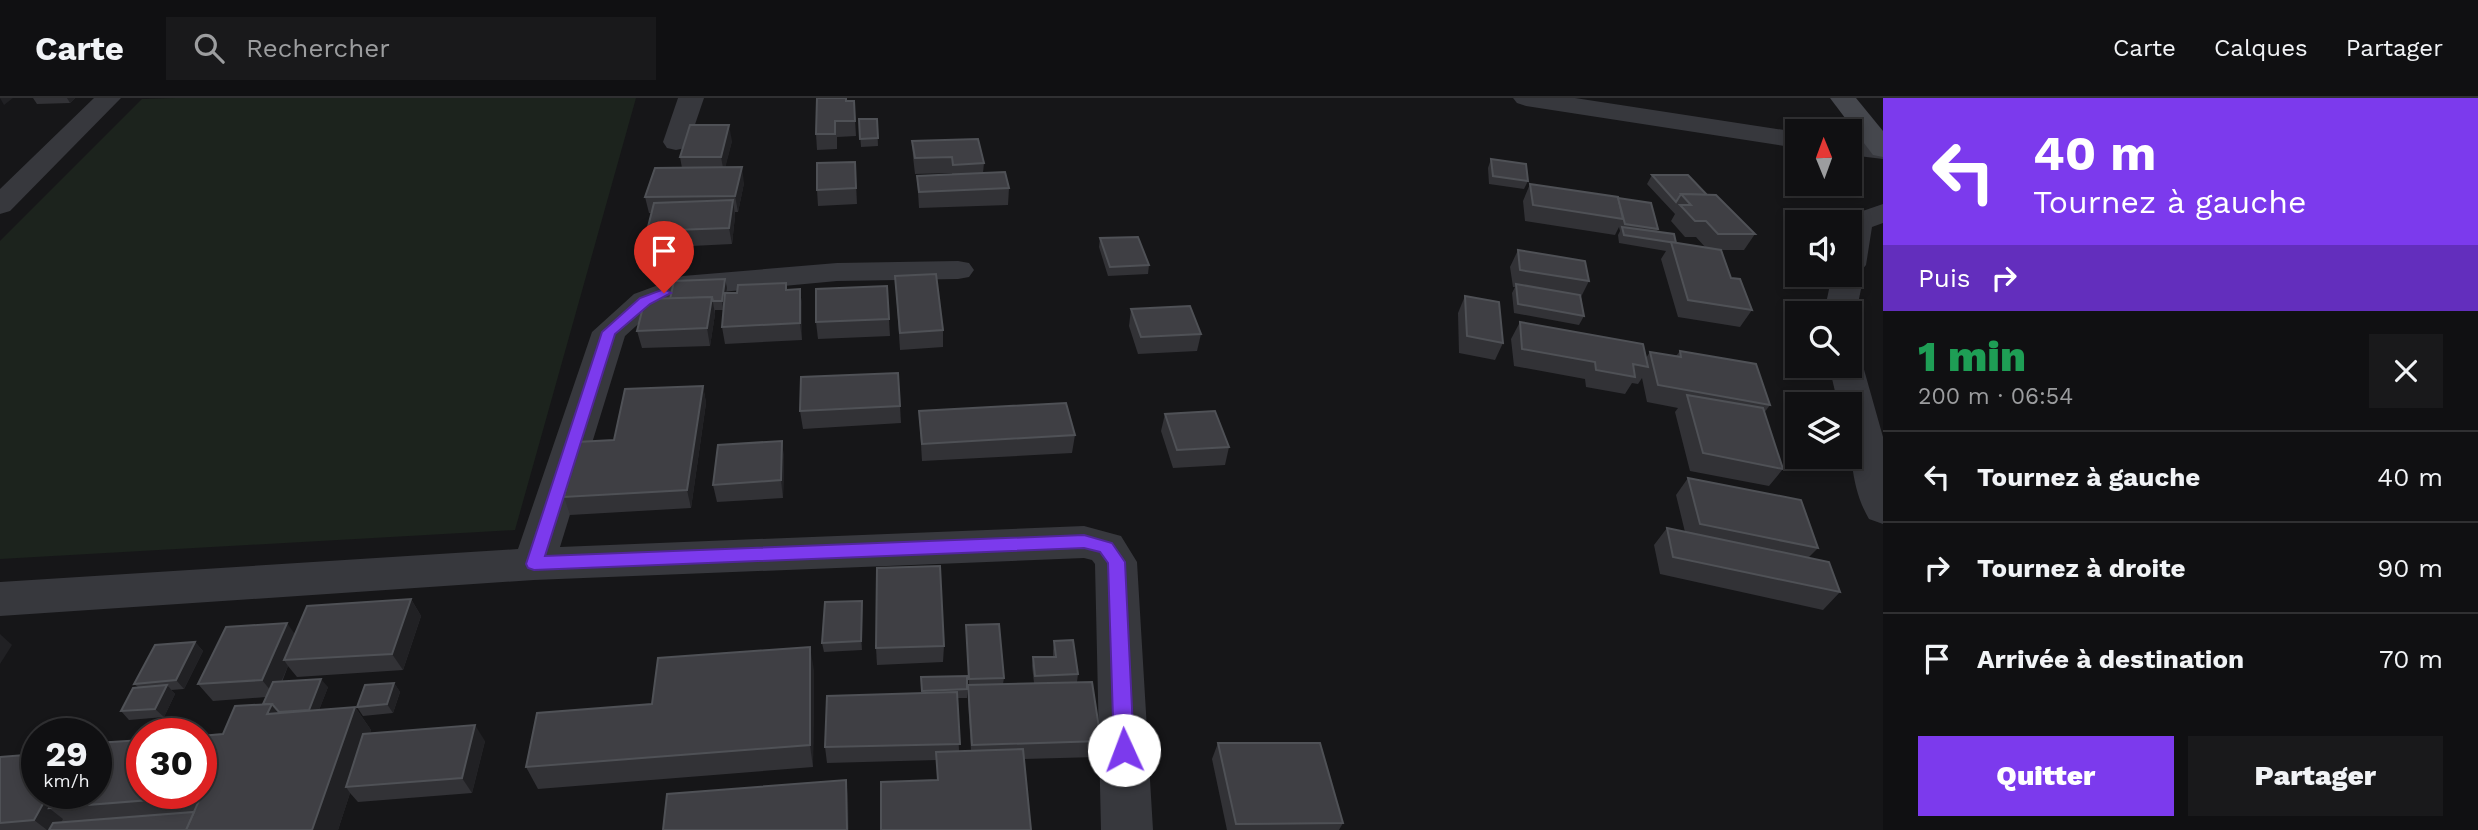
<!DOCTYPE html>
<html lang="fr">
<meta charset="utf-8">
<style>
:root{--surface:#101012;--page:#19191b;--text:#f1f3f6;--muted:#9c9d9f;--line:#303032;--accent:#7c3aed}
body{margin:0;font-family:"Work Sans",sans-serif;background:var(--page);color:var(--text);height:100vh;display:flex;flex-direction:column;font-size:26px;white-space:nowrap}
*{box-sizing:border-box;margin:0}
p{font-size:23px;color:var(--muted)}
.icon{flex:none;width:38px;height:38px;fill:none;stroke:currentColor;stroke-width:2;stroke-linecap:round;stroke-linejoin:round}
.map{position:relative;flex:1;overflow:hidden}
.drawer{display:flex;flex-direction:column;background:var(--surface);width:595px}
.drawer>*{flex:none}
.banner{background:#7c3aed;color:#fff;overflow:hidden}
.needle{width:46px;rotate:359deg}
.fabs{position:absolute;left:1785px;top:21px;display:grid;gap:14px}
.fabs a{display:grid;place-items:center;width:77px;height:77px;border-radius:0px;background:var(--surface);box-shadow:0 4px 10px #0003,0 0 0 2px var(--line);font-size:35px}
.speed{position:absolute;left:21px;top:620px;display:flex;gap:14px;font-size:35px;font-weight:700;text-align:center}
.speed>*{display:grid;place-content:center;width:91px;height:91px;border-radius:50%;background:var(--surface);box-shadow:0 4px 10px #0003,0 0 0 2px var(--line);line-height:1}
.speed small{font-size:18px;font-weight:400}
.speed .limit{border:10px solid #d22;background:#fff;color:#111}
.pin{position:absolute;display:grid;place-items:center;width:60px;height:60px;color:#fff;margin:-72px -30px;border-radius:50% 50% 50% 0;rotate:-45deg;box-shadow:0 0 7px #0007}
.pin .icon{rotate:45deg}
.me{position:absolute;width:77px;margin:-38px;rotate:358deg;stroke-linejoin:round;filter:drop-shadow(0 0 5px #0008)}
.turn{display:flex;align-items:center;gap:24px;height:147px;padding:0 35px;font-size:32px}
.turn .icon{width:91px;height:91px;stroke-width:2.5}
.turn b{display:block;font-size:49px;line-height:60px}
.then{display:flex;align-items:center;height:66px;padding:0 35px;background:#0003;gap:14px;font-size:26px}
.round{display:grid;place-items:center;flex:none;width:74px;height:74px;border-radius:0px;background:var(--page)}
.head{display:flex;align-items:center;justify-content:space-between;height:119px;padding:0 35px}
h1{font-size:42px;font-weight:800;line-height:52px;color:#1e9e55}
.button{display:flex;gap:14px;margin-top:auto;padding:14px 35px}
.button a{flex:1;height:80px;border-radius:0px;background:var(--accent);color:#fff;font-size:28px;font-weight:800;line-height:80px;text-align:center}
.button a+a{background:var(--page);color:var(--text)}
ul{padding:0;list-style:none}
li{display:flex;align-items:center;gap:21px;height:91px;padding:0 35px;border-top:2px solid var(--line)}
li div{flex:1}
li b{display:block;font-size:26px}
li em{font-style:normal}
header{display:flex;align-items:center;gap:42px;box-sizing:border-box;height:98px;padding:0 35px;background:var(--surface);border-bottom:2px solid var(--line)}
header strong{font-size:33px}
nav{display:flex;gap:38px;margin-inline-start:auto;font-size:24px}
.search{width:490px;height:63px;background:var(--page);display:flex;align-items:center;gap:18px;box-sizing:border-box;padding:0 24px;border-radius:0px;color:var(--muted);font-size:26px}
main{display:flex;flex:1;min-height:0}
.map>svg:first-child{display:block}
.green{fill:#1c231d}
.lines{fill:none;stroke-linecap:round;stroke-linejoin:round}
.street{fill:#37383d;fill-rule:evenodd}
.secondary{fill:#45474d;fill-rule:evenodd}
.wall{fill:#323236}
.shaded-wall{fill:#212124}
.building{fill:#3f3f44;stroke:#4f5156;stroke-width:2}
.route{fill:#7c3aed;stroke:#51269a;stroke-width:2}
</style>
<header>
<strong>Carte</strong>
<div class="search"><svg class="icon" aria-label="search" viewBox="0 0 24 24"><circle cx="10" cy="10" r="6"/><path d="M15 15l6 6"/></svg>Rechercher</div>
<nav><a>Carte</a><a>Calques</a><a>Partager</a></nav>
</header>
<main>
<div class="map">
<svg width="1883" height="732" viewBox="0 0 1883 732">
<rect width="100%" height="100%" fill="#161618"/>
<polygon class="green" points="175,0 636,0 515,432 0,461 0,143 142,1"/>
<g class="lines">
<g class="street">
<polygon points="94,0 121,0 10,113 0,116 0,91"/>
<polygon points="678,0 704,0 689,44 685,50 676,52 667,50 663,44"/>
<polygon points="1513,0 1575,0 1797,34 1797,50 1526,8 1517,5"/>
<polygon points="1850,41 1883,45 1883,61 1850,57"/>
<polygon points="1883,106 1883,125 1872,129 1866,167 1861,173 1864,177 1856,215 1850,223 1850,215 1824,215 1832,177 1850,177 1850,124 1843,124 1848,118"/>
<polygon points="958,163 969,165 974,172 969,179 958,181 837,183 689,197 656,210 625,238 560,449 1084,428 1121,438 1137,464 1153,732 1101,732 1095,466 1092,462 1084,460 534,482 0,518 0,484 518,451 592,234 634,196 683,178 837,165"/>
<path d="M1850 258 1858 260 1863 268 1883 339V426L1869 421C1849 387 1850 345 1850 306H1838L1829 268H1850Z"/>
</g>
<polygon class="secondary" points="1830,0 1856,0 1883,33 1883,59 1873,57"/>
</g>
<g class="wall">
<polygon points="33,0 75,0 70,5 37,6"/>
<polygon points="847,3 854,3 856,38 837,39 837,51 817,52 816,36"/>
<polygon points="859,21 877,21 878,48 861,49"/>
<polygon points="732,43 725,69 744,85 738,114 735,114 735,118 732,146 651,150 647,133 651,115 649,115 645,99 682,70 680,59"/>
<polygon points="912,43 984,65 983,75 1009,90 1008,107 919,110 917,78 952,76 952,75 915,76 913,59"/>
<polygon points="1491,61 1528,83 1524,91 1489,86 1488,70"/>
<polygon points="855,64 857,106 818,108 817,92"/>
<polygon points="1652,77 1707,97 1755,136 1744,152 1721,152 1731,180 1752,212 1740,229 1678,219 1661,161 1666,153 1619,145 1618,137 1620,133 1619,129 1615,137 1525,123 1523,103 1530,86 1618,100 1658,131 1657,134 1676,145 1705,149 1696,139 1685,139 1671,123 1675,116 1647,86"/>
<polygon points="1100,140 1149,167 1148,176 1108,178 1099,149"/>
<polygon points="1518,152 1589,183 1581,199 1584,218 1579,227 1514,215 1512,195 1515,189 1513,189 1510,169"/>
<polygon points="895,178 943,232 943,249 900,252"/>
<polygon points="725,181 727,190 726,195 737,195 786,185 786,192 800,191 802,208 802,242 725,246 722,229 723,212 715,212 715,216 710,248 642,250 637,233 670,201"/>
<polygon points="887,188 890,238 818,241 816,224"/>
<polygon points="1465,198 1503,245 1495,262 1459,255 1458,215"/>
<polygon points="1131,211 1201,236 1197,253 1138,256 1129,228"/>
<polygon points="1520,224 1646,260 1650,254 1676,258 1680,253 1770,307 1764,315 1783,371 1769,388 1690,373 1675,314 1678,310 1647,304 1642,280 1638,286 1632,285 1625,296 1586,289 1585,281 1514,268 1511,241"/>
<polygon points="703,288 706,305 691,410 570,417 564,399"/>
<polygon points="900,308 901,325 803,331 800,313"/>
<polygon points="919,313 1075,337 1072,355 922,363"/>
<polygon points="1165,316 1229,349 1225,367 1173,370 1161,333"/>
<polygon points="782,343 784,361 783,400 717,404 713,387"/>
<polygon points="1688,380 1818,450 1809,459 1840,494 1823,512 1660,476 1654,447 1667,430 1685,434 1676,397"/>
<polygon points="411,501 421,518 403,572 297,579 288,568 282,584 328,589 319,612 355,609 371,632 370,635 485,643 472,695 358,704 350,695 338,732 0,732 0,659 37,695 223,636 263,606 266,599 213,603 198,586 295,537"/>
<polygon points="862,503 862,552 824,554 822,545"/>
<polygon points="966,527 1004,580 1003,586 1034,585 1032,568 1033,559 1053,559 1053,552 1054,543 1078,576 1077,584 1101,643 1097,659 1024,661 937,682 937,662 827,665 825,649 922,595 921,579 967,591 967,600 957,600 959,653 971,653 968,603 969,587"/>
<polygon points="195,544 203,553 184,591 171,592 175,596 164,619 129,622 121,613 138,589 134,586"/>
<polygon points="944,548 943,564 877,567 876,550"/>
<polygon points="814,572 813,669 538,691 526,669 652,606"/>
<polygon points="394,585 400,594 393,615 363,618 357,609"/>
<polygon points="1218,645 1343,725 1339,732 1227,732 1212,661"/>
</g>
<g class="shaded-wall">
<polygon points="0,0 13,0 4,7"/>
<polygon points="67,0 75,0 70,5"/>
<polygon points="729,27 732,43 724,75 721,59"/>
<polygon points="742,69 744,85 738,114 735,98"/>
<polygon points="733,102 735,118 732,146 729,130"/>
<polygon points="725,181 727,190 723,212 722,203"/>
<polygon points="800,191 802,208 802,242 800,225"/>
<polygon points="712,199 715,216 710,248 707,230"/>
<polygon points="703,288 706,305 691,410 687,392"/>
<polygon points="782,343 784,361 783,400 781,382"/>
<polygon points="411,501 421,518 403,572 392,556"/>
<polygon points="862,503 863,512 862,552 861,543"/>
<polygon points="287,525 299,542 284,562 288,568 275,598 262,582"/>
<polygon points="0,536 12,547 0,566"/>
<polygon points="195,544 203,553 184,591 176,582"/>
<polygon points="810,549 814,572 813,669 810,647"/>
<polygon points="321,581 328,589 316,620 309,612"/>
<polygon points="394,585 400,594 393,615 387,606"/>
<polygon points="167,587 175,596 164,619 155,611"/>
<polygon points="272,606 290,628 267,616"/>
<polygon points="355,609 371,632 352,688 346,689 350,695 338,732 312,732"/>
<polygon points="475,627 485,643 472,695 462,680"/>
<polygon points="846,682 848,697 849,732 847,732"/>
<polygon points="49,695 77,695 49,710 63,721 57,732 47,732 34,722"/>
</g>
<g class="building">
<polygon points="817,0 846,0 846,3 854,3 855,23 835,23 835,36 816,36"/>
<polygon points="859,21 877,21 878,40 860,41"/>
<polygon points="690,27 729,27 721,59 680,59"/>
<polygon points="978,41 984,65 953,67 952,59 915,60 912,43"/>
<polygon points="1491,61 1526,66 1528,83 1493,78"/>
<polygon points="855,64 856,90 817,92 817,65"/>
<polygon points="742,69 735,98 645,99 655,70"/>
<polygon points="1005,74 1009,90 919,94 917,78"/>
<polygon points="1652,77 1688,77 1707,97 1681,96 1676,104"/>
<polygon points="1530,86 1618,99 1623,121 1533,107"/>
<polygon points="1681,96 1716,97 1755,136 1718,136 1706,123 1695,123 1680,107 1691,107"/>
<polygon points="1618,100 1651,105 1658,131 1625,126"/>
<polygon points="733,102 729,130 647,133 654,105"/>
<polygon points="1622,129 1674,136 1676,145 1624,137"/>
<polygon points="1138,139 1149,167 1110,169 1100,140"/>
<polygon points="1671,144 1721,152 1731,180 1740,181 1752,212 1688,202"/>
<polygon points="1518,152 1585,163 1589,183 1520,172"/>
<polygon points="936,176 943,232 900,235 895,178"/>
<polygon points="725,181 722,203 713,203 712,199 670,201 674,183"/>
<polygon points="786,185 786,192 800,191 800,225 722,229 725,195 737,195 738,187"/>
<polygon points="1516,186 1580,197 1584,218 1518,206"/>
<polygon points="887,188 889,221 816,224 816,191"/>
<polygon points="1465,198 1499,204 1503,245 1467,238"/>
<polygon points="712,199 707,230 637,233 645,201"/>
<polygon points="1190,208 1201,236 1141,239 1131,211"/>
<polygon points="1520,224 1643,246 1648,269 1633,266 1635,279 1596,272 1595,264 1522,251"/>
<polygon points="1680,253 1756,266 1770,307 1658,287 1650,254 1681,259"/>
<polygon points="898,275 900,308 800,313 801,279"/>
<polygon points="703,288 687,392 564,399 577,344 614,342 625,291"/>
<polygon points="1687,297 1763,310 1783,371 1703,355"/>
<polygon points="1066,305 1075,337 922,346 919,313"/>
<polygon points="1215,313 1229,349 1177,352 1165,316"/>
<polygon points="782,343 781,382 713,387 718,347"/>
<polygon points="1688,380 1801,402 1818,450 1700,426"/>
<polygon points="1667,430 1829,464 1840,494 1673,459"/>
<polygon points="940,468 944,548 876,550 877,470"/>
<polygon points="411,501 392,556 284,562 307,508"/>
<polygon points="862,503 861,543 822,545 825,504"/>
<polygon points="287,525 262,582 198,586 226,529"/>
<polygon points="999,526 1004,580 969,581 966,527"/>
<polygon points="1073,542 1078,576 1035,578 1033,559 1056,559 1054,543"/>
<polygon points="195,544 176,582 134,586 155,547"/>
<polygon points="810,549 810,647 526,669 537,615 652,606 658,560"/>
<polygon points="967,578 967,591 922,593 921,579"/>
<polygon points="321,581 309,612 279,614 272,606 263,606 273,584"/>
<polygon points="1092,584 1101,643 972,647 968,587"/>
<polygon points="394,585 387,606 357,609 365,587"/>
<polygon points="167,587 155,611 121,613 133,590"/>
<polygon points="957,594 960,646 825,649 827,598"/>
<polygon points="272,606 267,616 355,609 312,732 186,732 201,698 49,710 58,695 96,695 96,645 142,642 142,695 201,695 201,638 223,636 235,608"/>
<polygon points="475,627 462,680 346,689 363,636"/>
<polygon points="1218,645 1320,645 1343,725 1236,726"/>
<polygon points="1023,651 1031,732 881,732 881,684 938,682 936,654"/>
<polygon points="37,656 37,695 49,695 34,722 0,725 0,659"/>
<polygon points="846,682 847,732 663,732 667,696"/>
<polygon points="194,714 186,732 49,732 53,725"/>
</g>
<polygon class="route" points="664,191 671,195 650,206 615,236 545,458 1084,437 1112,445 1125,464 1134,652 1131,658 1124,661 1117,658 1114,652 1108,465 1100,454 1084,450 534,472 528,470 526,466 602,234 640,200"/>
</svg>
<div class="fabs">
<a><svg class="needle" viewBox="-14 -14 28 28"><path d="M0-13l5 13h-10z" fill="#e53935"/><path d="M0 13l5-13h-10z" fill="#9c9d9f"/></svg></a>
<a><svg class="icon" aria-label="sound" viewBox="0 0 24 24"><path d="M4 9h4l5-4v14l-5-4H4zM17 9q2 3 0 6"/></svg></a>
<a><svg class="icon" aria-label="search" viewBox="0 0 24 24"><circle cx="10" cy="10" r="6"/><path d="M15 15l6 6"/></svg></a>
<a><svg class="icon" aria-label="layers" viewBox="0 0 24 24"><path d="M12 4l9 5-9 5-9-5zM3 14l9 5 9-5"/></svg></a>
</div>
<div class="speed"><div>29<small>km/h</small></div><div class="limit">30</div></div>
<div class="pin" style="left:664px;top:195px;background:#d93025"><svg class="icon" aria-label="arrive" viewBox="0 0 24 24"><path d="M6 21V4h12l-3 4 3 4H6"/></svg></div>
<svg class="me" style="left:1124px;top:652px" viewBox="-20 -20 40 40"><circle r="19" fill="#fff"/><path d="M0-13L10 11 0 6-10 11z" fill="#7c3aed"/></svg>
</div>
<section class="drawer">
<div class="banner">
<div class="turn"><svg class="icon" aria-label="left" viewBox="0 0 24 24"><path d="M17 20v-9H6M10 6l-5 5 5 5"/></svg><div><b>40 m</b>Tournez à gauche</div></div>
<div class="then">Puis<svg class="icon" aria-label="right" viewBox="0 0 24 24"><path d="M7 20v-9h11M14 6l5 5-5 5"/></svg></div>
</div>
<div class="head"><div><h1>1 min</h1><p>200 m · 06:54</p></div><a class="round"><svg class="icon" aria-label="close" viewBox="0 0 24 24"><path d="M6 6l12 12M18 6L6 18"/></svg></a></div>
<ul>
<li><svg class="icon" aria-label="left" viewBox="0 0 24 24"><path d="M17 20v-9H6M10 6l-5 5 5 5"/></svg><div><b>Tournez à gauche</b></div><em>40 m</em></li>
<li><svg class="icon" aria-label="right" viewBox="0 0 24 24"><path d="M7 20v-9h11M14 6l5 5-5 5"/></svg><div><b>Tournez à droite</b></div><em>90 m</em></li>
<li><svg class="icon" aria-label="arrive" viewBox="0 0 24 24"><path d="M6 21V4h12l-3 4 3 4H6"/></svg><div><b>Arrivée à destination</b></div><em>70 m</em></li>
</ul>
<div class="button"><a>Quitter</a><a>Partager</a></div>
</section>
</main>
